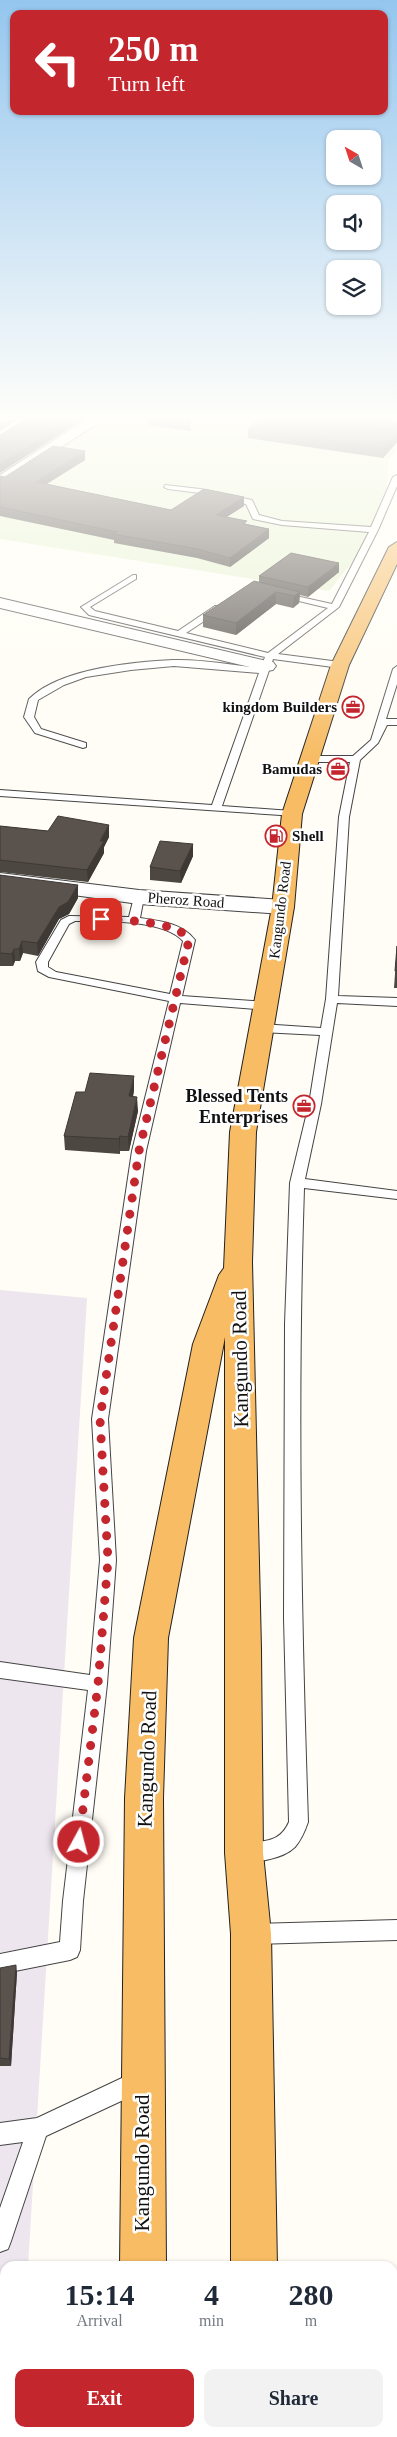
<!DOCTYPE html>
<style>
:root{--surface:#fff;--page:#f2f2f3;--text:#1f2937;--muted:#747a83;--accent:#c4262e}
body{margin:0;font-family:Georgia,serif;background:var(--page);color:var(--text);height:100vh;display:flex;flex-direction:column;font-size:19px;white-space:nowrap}
*{box-sizing:border-box;margin:0}
p{font-size:16px;color:var(--muted)}
.icon{flex:none;width:28px;height:28px;fill:none;stroke:currentColor;stroke-width:2;stroke-linecap:round;stroke-linejoin:round}
.map{position:relative;flex:1;overflow:hidden}
.sheet{position:absolute;left:0px;top:2261px;width:398px;height:176px;display:flex;flex-direction:column;background:var(--surface);border-radius:15px 15px 0 0;box-shadow:0 1px 4px #0004}
.sheet>*{flex:none}
.banner{position:absolute;left:10px;top:10px;width:378px;height:105px;border-radius:10px;box-shadow:0 1px 4px #0004;background:#c4262e;color:#fff;overflow:hidden}
.needle{width:32px;rotate:321deg}
.buttons{position:absolute;left:326px;top:130px;display:grid;gap:10px}
.buttons a{display:grid;place-items:center;width:55px;height:55px;border-radius:10px;background:var(--surface);box-shadow:0 1px 4px #0004;font-size:25px}
.pin{position:absolute;display:grid;place-items:center;width:42px;height:42px;color:#fff;margin:-21px;border-radius:10px;box-shadow:0 2px 8px #0006}
.me{position:absolute;width:55px;margin:-28px;rotate:7deg;stroke-linejoin:round;filter:drop-shadow(0 0 4px #0008)}
.turn{display:flex;align-items:center;gap:18px;height:105px;padding:0 15px;font-size:22px}
.turn .icon{width:65px;height:65px;stroke-width:2.5}
.turn b{display:block;font-size:35px;line-height:42px}
.eta{display:flex;justify-content:space-evenly;align-items:center;height:85px;text-align:center}
.eta b{font-size:30px;font-weight:800;line-height:35px}
.button{display:flex;gap:10px;margin-top:auto;padding:10px 15px}
.button a{flex:1;height:58px;border-radius:10px;background:var(--accent);color:#fff;font-size:20px;font-weight:800;line-height:58px;text-align:center}
.button a+a{background:var(--page);color:var(--text)}
.map>svg:first-child{display:block}
.industrial{fill:#eee6ef}
.pitch{fill:#e6f2cf}
.lines{fill:none;stroke-linecap:round;stroke-linejoin:round}
.service-casing{stroke:#444;stroke-width:2}
.minor-casing{stroke:#444;stroke-width:2}
.secondary-casing{stroke:#333;stroke-width:2}
.trunk-casing{stroke:#222;stroke-width:2}
.service{fill:#fff;fill-rule:evenodd}
.minor{fill:#fff;fill-rule:evenodd}
.secondary{fill:#fff6b0;fill-rule:evenodd}
.trunk{fill:#f7bc64;fill-rule:evenodd}
.wall{fill:#4d4742}
.shaded-wall{fill:#3f3936}
.building{fill:#5a524d;stroke:#3f3936}
.route{stroke:#c4262e;stroke-width:9;stroke-dasharray:0 16.2}
.labels{text-anchor:middle;dominant-baseline:central;stroke-width:5;stroke-linejoin:round;paint-order:stroke}
.far-poi-label{font-size:15px;font-weight:bold;fill:#111;stroke:#fff;text-anchor:end}
.far-street-label{font-size:15px;fill:#111;stroke:#fff}
.poi-label{font-size:18px;font-weight:bold;fill:#111;stroke:#fff;text-anchor:end}
.near-street-label{font-size:21px;fill:#111;stroke:#fff}
</style>
<div class="map">
<svg width="397" height="2437" viewBox="0 0 397 2437">
<rect width="100%" height="100%" fill="#fffdf5"/>
<polygon class="industrial" points="0,1290 87,1298 28,2266 5,2266 5,2432 18,2433 18,2437 0,2437"/>
<polygon class="pitch" points="106,419 397,419 397,449 389,459 383,524 329,591 0,539 0,485"/>
<g class="lines">
<g class="service-casing">
<g id="service">
<polygon points="260,419 280,423 277,425 246,420"/>
<path d="M397 475V486L378 530 339 607 278 654 340 662 344 665 340 668 273 659 222 806 292 811 296 812V816L0 796V790L212 805 259 673 174 666 131 670 86 677 64 685 38 700 34 717 41 729 86 743V747L83 748 35 733 24 717 29 699C59 669 132 662 173 660 202 659 232 665 261 668L265 657 89 615 81 607 133 575H136V579L90 607 95 611 178 631 215 606H221V610L186 633 268 653 328 608 278 596V592L332 604 369 532 282 525 253 519 246 504 200 493 168 489 164 487 165 485 200 489 252 500 259 515 282 521 371 527 393 477Z"/>
<path d="M397 666V684L386 719H397V725H387L378 743 360 760 349 817 338 996 397 998V1006L337 1003 321 1104 305 1179 397 1191V1199L304 1188C297 1400 301 1611 308 1822 305 1831 301 1840 295 1847 283 1859 252 1865 237 1859L234 1853 237 1847C259 1838 278 1847 289 1822L284 1618 285 1324 290 1183 309 1104 320 1035 261 1032 255 1028 261 1024 321 1028 326 999 339 817 350 762H311L306 759 311 756H353L371 740 393 669Z"/>
<path d="M139 894 144 897 140 918C160 921 182 923 195 940L182 996 267 1002 273 1006 267 1010 180 1003 146 1151 108 1419 116 1560 107 1684 83 1901 80 1950 77 1957 70 1960 0 1974V1954L60 1942 63 1901 88 1690 0 1678V1662L90 1675 100 1560 92 1419 132 1151 169 1001 49 977 38 971 36 962 61 920 69 916 129 917 134 897ZM75 921C103 921 163 919 183 941L170 994 56 972 48 967V962L69 924Z"/>
<polygon points="397,1920 397,1940 254,1944 247,1941 244,1934 247,1927 254,1924"/>
<polygon points="139,2070 147,2073 150,2081 147,2089 46,2136 11,2241 8,2249 0,2252 0,2208 23,2142 0,2145 0,2123 37,2118"/>
<polygon points="0,2380 5,2382 5,2432 16,2432 14,2437 0,2437"/>
</g>
</g>
<g class="minor-casing">
<g id="minor">
<polygon points="87,419 104,419 5,484 0,485 0,475"/>
<polygon points="0,598 267,661 273,662 276,666 273,670 267,671 0,608"/>
<polygon points="0,873 139,890 283,900 291,902 294,907 291,912 283,914 139,904 0,885"/>
</g>
</g>
<g class="secondary-casing">
<rect id="secondary" x="392" y="2384" width="5" height="48"/>
</g>
<g class="trunk-casing">
<g id="trunk">
<polygon points="397,542 397,564 349,665 302,814 294,907 256,1132 252,1262 261,1649 263,1853 271,1934 277,2266 231,2266 231,1934 225,1853 225,1337 168,1638 163,1798 166,2266 120,2266 125,1798 134,1638 193,1344 219,1275 224,1268 230,1132 272,907 282,814 331,665 389,547"/>
<rect x="122" y="2432" width="48" height="5"/>
<rect x="232" y="2432" width="48" height="5"/>
</g>
</g>
<use href="#service" class="service"/>
<use href="#minor" class="minor"/>
<use href="#secondary" class="secondary"/>
<use href="#trunk" class="trunk"/>
</g>
<g class="wall">
<polygon points="147,419 191,419 191,431 147,425"/>
<polygon points="260,419 393,419 392,422 397,423 397,442 383,458 248,438 248,429"/>
<polygon points="85,451 85,460 47,484 171,510 244,497 244,506 226,517 247,524 269,529 269,538 230,567 197,558 114,543 114,540 0,516 0,476 5,477"/>
<polygon points="339,572 308,597 300,595 299,603 293,608 276,604 236,635 203,627 203,615 259,582 259,576"/>
<polygon points="109,825 109,837 104,847 104,853 88,882 0,872 0,826 48,831"/>
<polygon points="193,844 193,856 181,883 150,880 150,867"/>
<polygon points="0,875 78,898 69,914 59,919 38,956 23,953 20,961 15,961 13,966 0,966"/>
<polygon points="397,946 397,988 394,988"/>
<polygon points="134,1090 133,1097 138,1111 129,1151 120,1151 120,1154 65,1150 64,1136 85,1092"/>
<polygon points="0,1968 17,1972 11,2066 0,2066"/>
</g>
<g class="shaded-wall">
<polygon points="5,419 19,419 0,431 0,422"/>
<polygon points="70,419 84,419 0,473 0,464"/>
<polygon points="387,419 393,419 392,423 385,422"/>
<polygon points="397,433 397,442 383,458 384,448"/>
<polygon points="85,451 85,460 36,490 36,482"/>
<polygon points="244,497 244,506 216,524 216,515"/>
<polygon points="269,529 269,538 230,567 230,558"/>
<polygon points="339,563 339,572 308,597 308,587"/>
<polygon points="276,592 276,604 236,635 236,623"/>
<polygon points="300,592 299,603 293,608 294,596"/>
<polygon points="109,825 109,837 104,847 104,853 88,882 87,870"/>
<polygon points="193,844 193,856 181,883 180,871"/>
<polygon points="78,885 78,898 69,914 59,919 38,956 37,943 59,907"/>
<polygon points="22,941 23,953 20,961 19,949"/>
<polygon points="14,949 15,961 13,966 12,954"/>
<polygon points="134,1076 134,1090 130,1111 129,1096"/>
<polygon points="137,1097 138,1111 129,1151 128,1137"/>
<polygon points="120,1136 120,1154 119,1139"/>
<polygon points="16,1965 17,1972 11,2066 9,2059"/>
</g>
<g class="building">
<polygon points="26,419 70,419 0,464 0,435"/>
<polygon points="260,419 297,419 397,433 384,448 248,429"/>
<polygon points="361,419 387,419 385,421 397,423 397,424"/>
<polygon points="53,446 85,451 36,482 171,510 204,489 244,497 216,515 247,521 243,524 269,529 230,558 197,549 113,534 117,532 0,507 0,476 5,477"/>
<polygon points="291,553 339,563 308,587 259,576"/>
<polygon points="254,581 300,592 294,596 276,592 236,623 203,615"/>
<polygon points="58,816 109,825 100,841 104,841 87,870 0,860 0,826 48,831"/>
<polygon points="160,841 193,844 180,871 150,867"/>
<polygon points="0,875 78,885 68,902 59,907 37,943 22,941 19,949 14,949 12,954 0,953"/>
<polygon points="397,946 397,971 395,971"/>
<polygon points="90,1073 134,1076 129,1096 137,1097 128,1137 120,1136 119,1139 64,1136 76,1092 85,1092"/>
<polygon points="16,1965 9,2059 0,2058 0,1968"/>
</g>
<linearGradient id="sky" x2="0" y2="1"><stop stop-color="#95c6ee"/><stop offset="0.55" stop-color="#fffefa"/><stop offset="1" stop-color="#fffefa" stop-opacity="0"/></linearGradient>
<rect width="397" height="760" fill="url(#sky)"/>
<g class="lines">
<path class="route" d="M79 1842 98 1684 108 1560 100 1419 139 1151 189 940C180 921 120 920 101 919"/>
</g>
<defs>
<g id="office-ring" transform="scale(1.125)"><circle r="9.5" fill="#fff" stroke="#c4262e" stroke-width="1.5"/><path d="M-6-3h4V-5.5h4V-3h4V5H-6ZM-1-4.5V-3h2v-1.5ZM-6 0V1H6V0Z" fill="#c4262e"/></g>
<g id="fuel-ring" transform="scale(1.125)"><circle r="9.5" fill="#fff" stroke="#c4262e" stroke-width="1.5"/><path d="M-5.5-6h7V0h2V4h1.3V-2.5L3-4.5l.8-.8L6-3V5H2.5V1h-1V6h-7ZM-4.2-4.7v3.2H.2V-4.7Z" fill="#c4262e"/></g>
</defs>
<g fill-rule="evenodd">
<use href="#office-ring" x="353" y="707"/>
<use href="#office-ring" x="338" y="769"/>
<use href="#fuel-ring" x="276" y="836"/>
<use href="#office-ring" x="304" y="1106"/>
</g>
<g class="labels">
<g class="far-poi-label">
<text x="337" y="707">kingdom Builders</text>
<text x="322" y="769">Bamudas</text>
<text x="292" y="836" text-anchor="start">Shell</text>
</g>
<g class="far-street-label">
<text transform="translate(186 900) rotate(4)">Pheroz Road</text>
<text transform="translate(280 910) rotate(-83)">Kangundo Road</text>
</g>
<g class="poi-label">
<text x="288" y="1096">Blessed Tents<tspan x="288" dy="21">Enterprises</tspan></text>
</g>
<g class="near-street-label">
<text transform="translate(240 1359) rotate(-91)">Kangundo Road</text>
<text transform="translate(147 1759) rotate(-88)">Kangundo Road</text>
<text transform="translate(142 2163) rotate(-90)">Kangundo Road</text>
</g>
</g>
</svg>
<div class="buttons">
<a><svg class="needle" viewBox="-14 -14 28 28"><path d="M0-13l5 13h-10z" fill="#e53935"/><path d="M0 13l5-13h-10z" fill="#747a83"/></svg></a>
<a><svg class="icon" aria-label="sound" viewBox="0 0 24 24"><path d="M4 9h4l5-4v14l-5-4H4zM17 9q2 3 0 6"/></svg></a>
<a><svg class="icon" aria-label="layers" viewBox="0 0 24 24"><path d="M12 4l9 5-9 5-9-5zM3 14l9 5 9-5"/></svg></a>
</div>
<div class="pin" style="left:101px;top:919px;background:#d93025"><svg class="icon" aria-label="arrive" viewBox="0 0 24 24"><path d="M6 21V4h12l-3 4 3 4H6"/></svg></div>
<svg class="me" style="left:79px;top:1842px" viewBox="-20 -20 40 40"><circle r="17" fill="#c4262e" stroke="#fff" stroke-width="3"/><path d="M0-11L8 9 0 5-8 9z" fill="#fff"/></svg>
<div class="banner">
<div class="turn"><svg class="icon" aria-label="left" viewBox="0 0 24 24"><path d="M17 20v-9H6M10 6l-5 5 5 5"/></svg><div><b>250 m</b>Turn left</div></div>
</div>
<section class="sheet">
<div class="eta">
<div><b>15:14</b><p>Arrival</p></div>
<div><b>4</b><p>min</p></div>
<div><b>280</b><p>m</p></div>
</div>
<div class="button"><a>Exit</a><a>Share</a></div>
</section>
</div>
